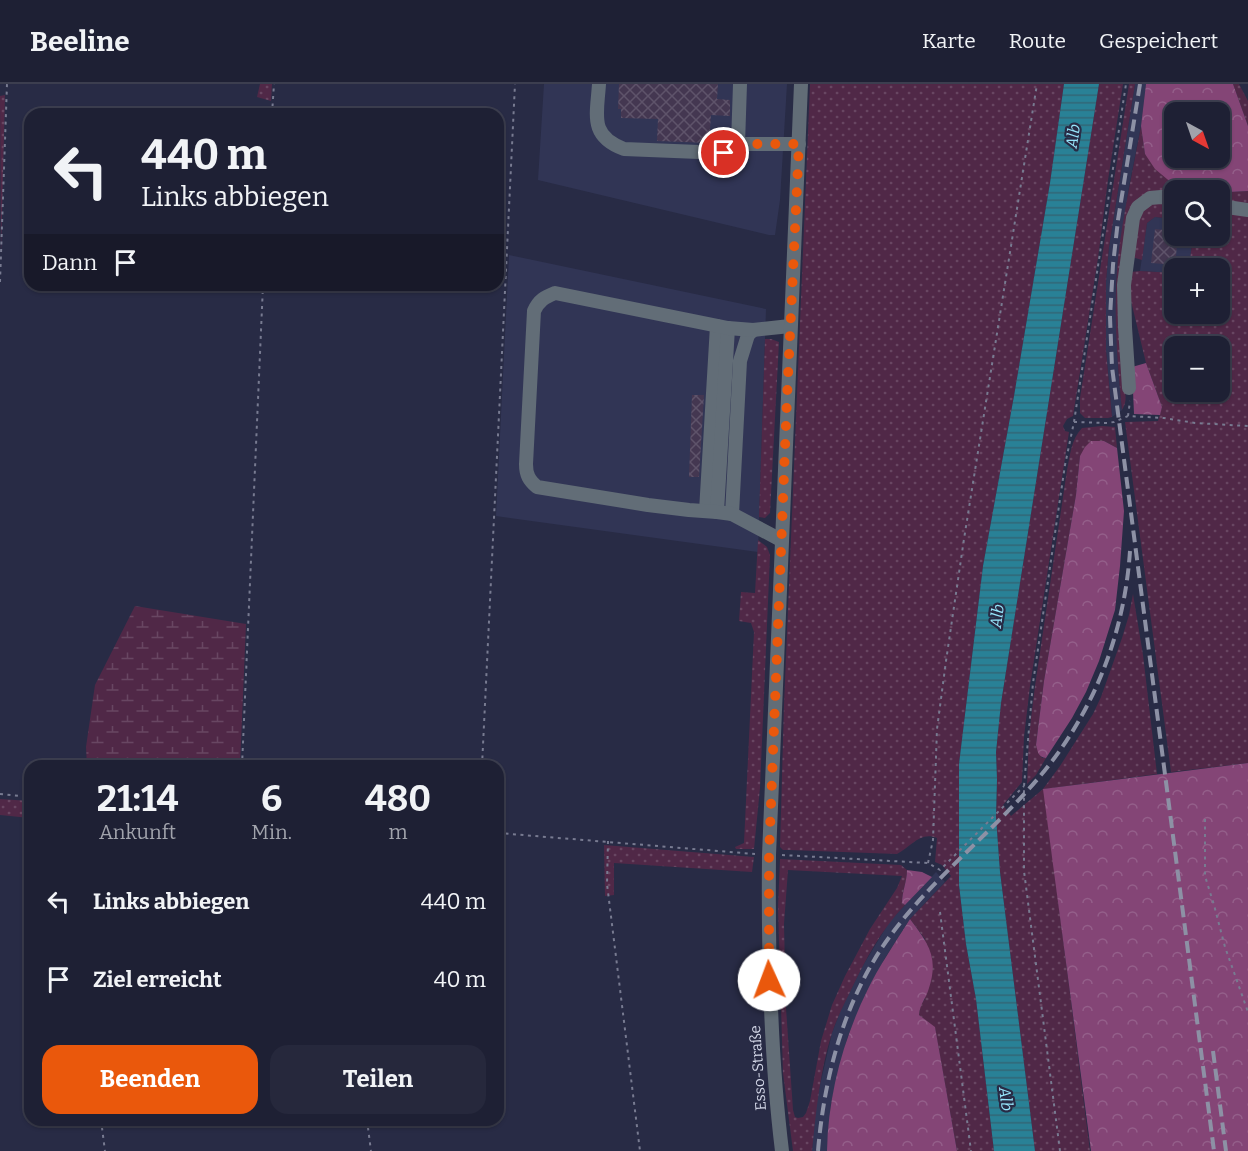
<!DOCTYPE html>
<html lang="de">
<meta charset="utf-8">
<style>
:root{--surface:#1e2034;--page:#26283c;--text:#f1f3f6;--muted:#a1a3ac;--line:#3c3e4f;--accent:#ea580c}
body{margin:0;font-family:Bitter,serif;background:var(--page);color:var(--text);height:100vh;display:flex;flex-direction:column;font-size:22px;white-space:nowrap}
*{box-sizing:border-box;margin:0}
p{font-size:20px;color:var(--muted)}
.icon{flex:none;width:33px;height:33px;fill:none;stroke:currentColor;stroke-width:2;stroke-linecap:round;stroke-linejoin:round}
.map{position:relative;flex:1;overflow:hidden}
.panel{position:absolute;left:24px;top:676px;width:480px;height:366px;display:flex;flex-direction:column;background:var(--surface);border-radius:18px;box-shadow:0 2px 4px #0004,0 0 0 2px var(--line)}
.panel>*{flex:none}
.guide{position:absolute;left:24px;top:24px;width:480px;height:183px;border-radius:18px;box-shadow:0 2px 4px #0004,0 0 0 2px var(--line);background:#1e2034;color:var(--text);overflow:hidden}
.needle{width:39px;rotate:140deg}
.fabs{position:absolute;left:1164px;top:18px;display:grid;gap:12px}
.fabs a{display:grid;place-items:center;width:66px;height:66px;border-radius:12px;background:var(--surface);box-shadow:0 2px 4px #0004,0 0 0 2px var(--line);font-size:30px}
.pin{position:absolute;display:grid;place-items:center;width:51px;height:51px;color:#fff;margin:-26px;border:3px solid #fff;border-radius:50%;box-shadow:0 2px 6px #0007}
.me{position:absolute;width:66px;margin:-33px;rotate:358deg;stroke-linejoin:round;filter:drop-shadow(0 0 4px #0008)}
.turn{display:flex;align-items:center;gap:21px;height:126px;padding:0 18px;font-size:27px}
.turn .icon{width:78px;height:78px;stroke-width:2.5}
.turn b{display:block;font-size:42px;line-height:51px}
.then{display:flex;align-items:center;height:57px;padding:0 18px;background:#0003;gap:12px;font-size:22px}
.eta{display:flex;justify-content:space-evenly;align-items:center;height:102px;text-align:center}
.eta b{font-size:36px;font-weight:700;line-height:42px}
.primary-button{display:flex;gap:12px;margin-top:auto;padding:12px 18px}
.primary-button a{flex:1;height:69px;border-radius:18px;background:var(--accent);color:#fff;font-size:24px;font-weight:700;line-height:69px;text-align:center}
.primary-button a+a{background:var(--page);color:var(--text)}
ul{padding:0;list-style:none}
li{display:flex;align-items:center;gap:18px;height:78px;padding:0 18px}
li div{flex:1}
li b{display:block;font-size:22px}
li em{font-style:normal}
header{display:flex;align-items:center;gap:36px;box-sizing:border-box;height:84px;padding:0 30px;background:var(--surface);border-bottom:2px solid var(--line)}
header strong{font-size:28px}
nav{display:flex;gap:33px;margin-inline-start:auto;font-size:21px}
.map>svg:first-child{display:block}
.built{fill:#313555}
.grass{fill:url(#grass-dots);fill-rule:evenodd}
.forest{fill:url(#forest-crowns);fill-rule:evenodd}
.wetland{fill:url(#wetland-marsh)}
.water{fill:url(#water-rules)}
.building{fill:url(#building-cross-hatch)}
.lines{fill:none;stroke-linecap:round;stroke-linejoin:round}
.path{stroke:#787b91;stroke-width:2;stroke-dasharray:3 4.5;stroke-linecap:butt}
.minor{stroke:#626d77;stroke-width:14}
.rail{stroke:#8d91a5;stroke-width:4;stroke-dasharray:12 6;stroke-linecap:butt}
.route{stroke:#ea580c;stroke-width:10;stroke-dasharray:0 18}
.labels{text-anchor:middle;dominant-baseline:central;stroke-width:4.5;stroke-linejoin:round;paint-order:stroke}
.street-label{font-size:15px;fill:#d4d8e8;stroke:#282b45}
.water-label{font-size:16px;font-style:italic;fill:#97e6fc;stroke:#282b45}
</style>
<header>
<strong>Beeline</strong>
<nav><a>Karte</a><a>Route</a><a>Gespeichert</a></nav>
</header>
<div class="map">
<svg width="1248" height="1067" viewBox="0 0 1248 1067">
<defs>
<pattern id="grass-dots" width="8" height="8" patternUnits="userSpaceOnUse" patternTransform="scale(1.5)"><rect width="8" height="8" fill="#502847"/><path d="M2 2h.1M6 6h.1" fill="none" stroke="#684662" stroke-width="1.8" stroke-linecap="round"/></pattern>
<pattern id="forest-crowns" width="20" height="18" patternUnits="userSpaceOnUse" patternTransform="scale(1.5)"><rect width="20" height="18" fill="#844576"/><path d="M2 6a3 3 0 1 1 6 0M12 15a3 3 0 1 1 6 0" fill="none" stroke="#945f8a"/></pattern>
<pattern id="wetland-marsh" width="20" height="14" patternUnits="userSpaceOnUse" patternTransform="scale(1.5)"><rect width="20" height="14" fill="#502847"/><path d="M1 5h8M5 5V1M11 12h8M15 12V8" fill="none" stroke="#684662"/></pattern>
<pattern id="water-rules" width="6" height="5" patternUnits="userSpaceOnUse" patternTransform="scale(1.5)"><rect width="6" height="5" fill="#298196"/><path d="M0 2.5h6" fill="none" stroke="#326776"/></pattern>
<pattern id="building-cross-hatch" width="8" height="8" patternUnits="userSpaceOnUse" patternTransform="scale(1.5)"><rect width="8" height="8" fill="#443751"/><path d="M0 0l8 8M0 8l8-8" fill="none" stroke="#5e536a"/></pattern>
</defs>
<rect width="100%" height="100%" fill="#282b45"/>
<g class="built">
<polygon points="544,0 787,0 780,116 775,151 769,151 538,96"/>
<polygon points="1135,0 1146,0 1141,42 1129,103 1118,176 1116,200 1118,285 1122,326 1112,333 1106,266 1106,198 1109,163"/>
<polygon points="1155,133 1174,135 1174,152 1193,152 1189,184 1174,184 1174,189 1140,187 1147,139"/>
<polygon points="509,171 766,225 758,468 496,432"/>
<polygon points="936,788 945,798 910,835 885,874 867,907 848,952 839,985 831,1019 828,1050 827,1067 812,1067 815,1025 820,1001 832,949 840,928 862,883 890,837"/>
</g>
<g class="grass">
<polygon points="260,0 272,0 271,17 257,13"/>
<path d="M810 0H1064L1050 99 1014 312 983 482 959 680V801L966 860 976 915 994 1067H957L935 944 919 931 920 922 925 915V855L910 835 951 792 942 781 935 778 937 754C920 747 911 763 897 770L789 766H783L780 763 784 621Z"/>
<polygon points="1099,0 1123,0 1108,96 1098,174 1073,332 1067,335 1063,342 1065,347 1069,348 1030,602 1024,653 1022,698 1003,721 1011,732 1043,705 1060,682 1093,630 1101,613 1122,554 1129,531 1133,510 1143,571 1157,690 1044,705 1090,1067 1035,1067 1000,788 996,733 997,695 996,668 1001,619"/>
<polygon points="1129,0 1135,0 1109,163 1106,198 1106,266 1112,333 1108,334 1085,334 1080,329 1080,314"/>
<polygon points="1233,0 1239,0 1248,17 1248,42"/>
<polygon points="5,11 1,171 0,12"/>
<path d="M1141 42 1145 70 1173 99 1211 103 1229 108 1248 107V121L1220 117V106H1174V110L1135 119 1122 292C1124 304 1129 315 1122 326 1117 276 1113 225 1118 174 1123 130 1133 86 1141 42Z"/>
<polygon points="1174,119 1174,135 1155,133 1147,139 1142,176 1132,173 1138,135 1141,129 1151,120"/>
<path d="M1220 126 1248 131V679L1171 688 1125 338 1158 337 1162 323 1146 279 1130 213 1131 188 1140 187 1174 189V230H1220V184H1189L1193 152H1220ZM1174 262H1220V308H1174Z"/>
<polygon points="765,255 771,255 779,258 770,429 765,434 759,433"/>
<path d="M1102 342 1115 343 1117 364 1104 357 1080 372 1076 411 1044 597 1036 661 1042 674H1046L1036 691 1027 700 1029 651 1035 602 1067 386C1070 372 1071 355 1082 344Z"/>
<polygon points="758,456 767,463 770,471 760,704 754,765 736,765 735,763 744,759 754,548 751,539 739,537 741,508 755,509"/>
<polygon points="0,715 30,717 30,734 0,731"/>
<polygon points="604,761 754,773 752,788 614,779 614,811 605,812"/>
<path d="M780 775 901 781 907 786C907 797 902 808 902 819L905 821C880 847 866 875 851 906 844 920 837 934 832 949 820 987 816 1027 812 1067H793L783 989 778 824ZM788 786 902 792 897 804 870 845 845 892 832 921 821 957 810 1017 806 1029 803 1033 798 1034 795 1033 793 1026 786 924 784 840Z"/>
</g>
<g class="forest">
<path d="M1146 0H1233L1248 42V107L1229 108 1211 103 1173 100 1155 85 1145 70 1141 42ZM1174 28H1220V74H1174Z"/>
<polygon points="1146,279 1162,323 1160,331 1134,330 1132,283"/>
<path d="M1091 357H1104L1117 364 1124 427 1120 482 1115 526 1099 577 1086 608 1072 634 1046 674C1038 673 1038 668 1036 661L1044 597 1076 411 1080 372 1085 363Z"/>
<polygon points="1248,679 1248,1067 1091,1067 1043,705"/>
<path d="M907 786 922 788 932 793 905 821 902 819C902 808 907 797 907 786Z"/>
<path d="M910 835C928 859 939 873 929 904 926 915 920 919 919 931L935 943 957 1067H827C828 1012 843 956 867 907 879 882 895 859 910 835Z"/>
</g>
<polygon class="wetland" points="135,522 246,540 240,682 87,682 86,663 95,601"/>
<polygon class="water" points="1064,0 1099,0 1001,619 996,668 997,695 996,733 1000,788 1035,1067 994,1067 976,915 966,860 959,801 959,680 983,482 1014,312 1050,99"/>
<g class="building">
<polygon points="619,0 718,0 717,15 730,16 730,32 711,31 709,59 657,57 658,35 621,34 621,25 618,25"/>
<polygon points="1155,145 1174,147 1174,152 1178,152 1175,181 1151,179"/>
<polygon points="692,311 704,311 699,393 689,393"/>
</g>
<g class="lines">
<g class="path">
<polyline points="272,30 274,0"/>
<polyline points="0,198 7,0"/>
<polyline points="1128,332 1130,317"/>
<polyline points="1074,338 1107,339 1114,338 1128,332 1164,334 1195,339 1248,342"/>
<polyline points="242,682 263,201"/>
<polyline points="482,682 515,0"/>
<polyline points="0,710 30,713"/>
<polyline points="1205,735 1205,792 1214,821 1225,863 1248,928"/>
<polyline points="498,749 755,770"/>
<polyline points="608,757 607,800 640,1067"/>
<polyline points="782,771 928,779 940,786 1024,702"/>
<polyline points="928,779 933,756 937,645 946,577 964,455 1037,0"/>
<polyline points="940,828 971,1067"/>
<polyline points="101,1036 105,1067"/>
<polyline points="367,1036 371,1067"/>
<polyline points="1060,1067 1024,787 1024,702 1033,599 1065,381 1074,338 1126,0"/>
</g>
<g class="minor">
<path d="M599 0C597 31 589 52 624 65L724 69 738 60H799"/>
<polyline points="738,60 740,0"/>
<polyline points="1220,122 1248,126"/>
<polyline points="1129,304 1125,243 1124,201 1133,134 1138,123 1150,114 1161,113 1174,115"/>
<polyline points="706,427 717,242"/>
<polyline points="717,428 728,244"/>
<polyline points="732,430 740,277 748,251 753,246"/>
<path d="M781 456 732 430 717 428 689 426 648 421 537 403C529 396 526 391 526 380L534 227C539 216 545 213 555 209L728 244 753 246 790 242"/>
<path d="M782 1067C770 969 768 870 769 771L801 0"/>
</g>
<g class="rail">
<polyline points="1140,0 1118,136 1113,181 1110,233 1112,283 1214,1067"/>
<polyline points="1213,967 1226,1067"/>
<path d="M818 1067C824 996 842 925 881 865 921 805 978 761 1026 708 1088 642 1124 557 1130 467"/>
</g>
</g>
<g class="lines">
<polyline class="route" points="724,69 738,60 799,60 787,314 769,771 769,896"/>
</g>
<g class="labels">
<g class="street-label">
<text transform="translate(758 984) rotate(-94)">Esso-Straße</text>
</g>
<g class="water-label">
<text transform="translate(1073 52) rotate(-81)">Alb</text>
<text transform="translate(997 532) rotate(-82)">Alb</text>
<text transform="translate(1006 1015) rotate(83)">Alb</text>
</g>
</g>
</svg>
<div class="fabs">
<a><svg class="needle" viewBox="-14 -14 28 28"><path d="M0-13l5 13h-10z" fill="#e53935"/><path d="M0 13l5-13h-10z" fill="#a1a3ac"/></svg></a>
<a><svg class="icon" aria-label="search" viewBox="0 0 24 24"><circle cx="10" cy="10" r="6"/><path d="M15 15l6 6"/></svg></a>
<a>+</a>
<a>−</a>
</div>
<div class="pin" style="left:724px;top:69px;background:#d93025"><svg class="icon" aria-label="arrive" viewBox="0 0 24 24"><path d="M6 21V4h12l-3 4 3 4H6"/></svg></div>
<svg class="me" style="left:769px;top:896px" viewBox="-20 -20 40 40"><circle r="19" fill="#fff"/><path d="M0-13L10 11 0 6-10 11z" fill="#ea580c"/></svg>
<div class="guide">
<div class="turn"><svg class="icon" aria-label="left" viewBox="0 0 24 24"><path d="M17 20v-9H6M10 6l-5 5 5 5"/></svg><div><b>440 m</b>Links abbiegen</div></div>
<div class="then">Dann<svg class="icon" aria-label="arrive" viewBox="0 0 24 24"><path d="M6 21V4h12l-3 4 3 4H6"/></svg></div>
</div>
<section class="panel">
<div class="eta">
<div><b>21:14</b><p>Ankunft</p></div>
<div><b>6</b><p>Min.</p></div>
<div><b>480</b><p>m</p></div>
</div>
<ul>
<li><svg class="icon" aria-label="left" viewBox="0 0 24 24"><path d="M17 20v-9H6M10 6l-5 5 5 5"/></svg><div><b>Links abbiegen</b></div><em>440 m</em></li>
<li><svg class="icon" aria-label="arrive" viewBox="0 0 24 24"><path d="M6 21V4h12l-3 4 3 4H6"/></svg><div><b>Ziel erreicht</b></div><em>40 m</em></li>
</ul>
<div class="primary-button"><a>Beenden</a><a>Teilen</a></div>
</section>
</div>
